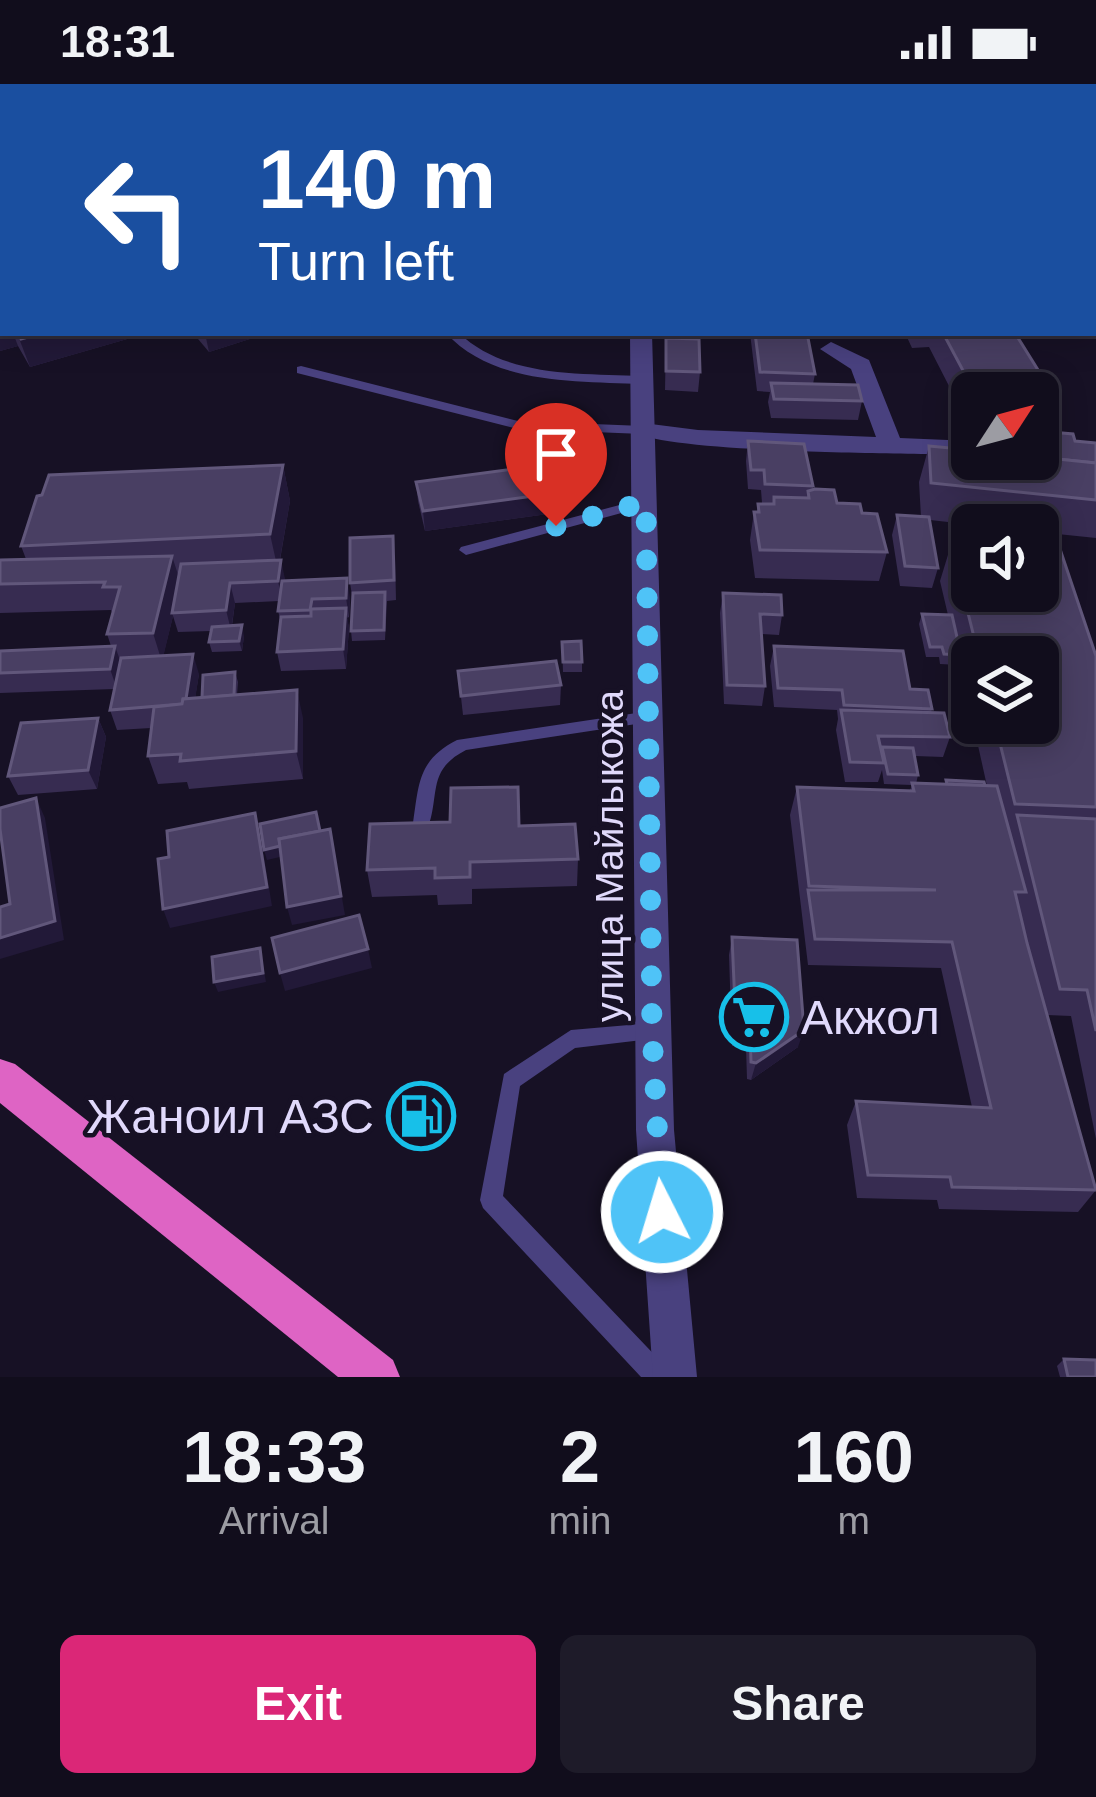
<!DOCTYPE html>
<meta charset="utf-8">
<style>
:root{--surface:#110d1c;--page:#1e1b29;--text:#f1f3f6;--muted:#9c9ca3;--line:#302d3b;--accent:#db2777}
body{margin:0;font-family:Arial,sans-serif;background:var(--page);color:var(--text);height:100vh;display:flex;flex-direction:column;font-size:45px;white-space:nowrap}
*{box-sizing:border-box;margin:0}
p{font-size:39px;color:var(--muted)}
.icon{flex:none;width:66px;height:66px;fill:none;stroke:currentColor;stroke-width:2;stroke-linecap:round;stroke-linejoin:round}
.map{position:relative;height:1293px;overflow:hidden}
.panel{display:flex;flex-direction:column;background:var(--surface);flex:1}
.panel>*{flex:none}
.hud{position:absolute;left:0px;top:0px;width:1098px;height:252px;box-shadow:0 6px 30px #0003,0 0 0 3px var(--line);background:#1a4fa0;color:#fff;overflow:hidden}
.needle{width:78px;rotate:54deg}
.fabs{position:absolute;left:951px;top:288px;display:grid;gap:24px}
.fabs a{display:grid;place-items:center;width:108px;height:108px;border-radius:18px;background:var(--surface);box-shadow:0 6px 30px #0003,0 0 0 3px var(--line);font-size:60px}
.pin{position:absolute;display:grid;place-items:center;width:102px;height:102px;color:#fff;margin:-123px -51px;border-radius:50% 50% 50% 0;rotate:-45deg;box-shadow:0 0 12px #0007}
.pin .icon{rotate:45deg}
.me{position:absolute;width:132px;margin:-66px;rotate:355deg;stroke-linejoin:round;filter:drop-shadow(0 0 9px #0008)}
.turn{display:flex;align-items:center;gap:42px;height:252px;padding:0 60px;font-size:54px}
.turn .icon{width:156px;height:156px;stroke-width:2.5}
.turn b{display:block;font-size:84px;line-height:102px}
.eta{display:flex;justify-content:space-evenly;align-items:center;height:204px;text-align:center}
.eta b{font-size:72px;font-weight:700;line-height:84px}
.button{display:flex;gap:24px;margin-top:auto;padding:24px 60px}
.button a{flex:1;height:138px;border-radius:18px;background:var(--accent);color:#fff;font-size:48px;font-weight:700;line-height:138px;text-align:center}
.button a+a{background:var(--page);color:var(--text)}
.status{display:flex;justify-content:space-between;align-items:center;height:84px;padding:0 60px;background:var(--surface);direction:ltr}
.status svg{height:33px;fill:currentColor}
.map>svg:first-child{display:block}
.lines{fill:none;stroke-linecap:round;stroke-linejoin:round}
.service{fill:#49417f;fill-rule:evenodd}
.minor{fill:#49417f;fill-rule:evenodd}
.tertiary{fill:#49417f;fill-rule:evenodd}
.trunk{fill:#de64c4;fill-rule:evenodd}
.wall{fill:#372c51}
.shaded-wall{fill:#221938}
.building{fill:#493f63;stroke:#61577b;stroke-width:3}
.route{stroke:#4fc3f7;stroke-width:21;stroke-dasharray:0 37.8}
.labels{text-anchor:middle;dominant-baseline:central;stroke-width:9;stroke-linejoin:round;paint-order:stroke}
.street-label{font-size:39px;fill:#e0d9fb;stroke:#171125}
.near-poi-label{font-size:48px;fill:#e0d9fb;stroke:#171125;text-anchor:start}
</style>
<div class="status"><b>18:31</b><svg viewBox="0 0 49 12"><path d="M0 12V9h3v3zM5 12V6h3v6zM10 12V3h3v9zM15 12V0h3v12zM26 1h20v11H26zM47 4h2v5h-2z"/></svg></div>
<div class="map">
<svg width="1096" height="1293" viewBox="0 0 1096 1293">
<rect width="100%" height="100%" fill="#171125"/>
<g class="lines">
<g class="service">
<polygon points="712,0 720,0 721,3 713,3"/>
<rect x="0" y="56" width="3" height="6"/>
<path d="M446 249H459C506 294 581 289 642 292L648 296 642 300C577 297 493 301 446 249Z"/>
<polygon points="301,282 518,337 643,342 649,346 643,350 518,345 297,289 297,283"/>
<polygon points="646,414 653,418 651,421 466,471 459,466 461,463"/>
<path d="M650 627 656 629 658 633 656 637 466 666C427 686 440 709 428 744H416L413 739C419 699 418 676 457 656Z"/>
<polygon points="652,939 659,942 662,948 659,954 575,964 520,1002 503,1112 667,1284 670,1293 641,1293 483,1124 480,1116 504,990 571,946"/>
</g>
<path class="minor" d="M831 258 869 276 900 354 972 357V371C919 369 658 370 631 346L643 339 698 346 876 353 851 285 820 265Z"/>
<g class="tertiary">
<rect x="628" y="0" width="16" height="3"/>
<polygon points="630,249 652,249 674,1046 697,1293 653,1293 636,1046"/>
</g>
<polygon class="trunk" points="0,975 15,980 393,1276 400,1293 338,1293 0,1019"/>
</g>
<g class="wall">
<polygon points="399,0 580,0 580,3 402,3"/>
<polygon points="730,0 798,0 798,3 732,3"/>
<polygon points="799,0 917,0 916,3 800,3"/>
<polygon points="1013,0 1083,0 1082,3 1015,3"/>
<polygon points="0,150 3,249 148,249 30,283 18,262 0,267"/>
<polygon points="1095,197 1096,250 1018,253 1053,310 1043,338 1038,339 1038,309 972,309 972,341 969,341 929,263 912,264 905,249 1095,249"/>
<polygon points="193,249 269,249 209,268"/>
<polygon points="750,249 807,249 815,290 813,300 862,317 858,336 771,334 768,318 770,308 757,307"/>
<polygon points="666,254 700,288 698,308 665,306"/>
<polygon points="1039,347 1075,357 1096,359 1096,454 1038,448 1038,441 975,441 930,436 938,484 932,504 900,502 892,451 897,431 921,433 919,398 929,362 1038,375"/>
<polygon points="748,357 813,402 813,406 837,419 862,429 887,468 879,497 755,494 750,456 754,428 757,428 758,420 762,419 761,406 748,405 746,377"/>
<polygon points="283,381 290,417 280,476 285,497 350,514 349,533 347,534 349,544 346,585 281,587 277,568 281,538 278,527 279,517 235,519 232,542 244,552 242,567 212,568 209,558 211,547 178,548 173,532 163,572 199,590 195,614 202,614 235,588 238,598 237,611 303,634 303,695 189,705 187,698 158,700 148,672 151,644 117,646 110,626 114,605 0,609 0,567 111,562 107,550 113,531 111,526 0,529 0,476 26,475 21,462"/>
<polygon points="416,398 548,430 425,447 418,417"/>
<polygon points="951,461 1096,572 1096,1055 1071,932 1047,931 1096,1106 1078,1128 939,1125 937,1116 857,1114 847,1041 856,1017 972,1023 941,884 808,881 790,731 797,703 910,706 912,701 884,700 882,686 878,698 845,698 836,646 838,635 837,626 774,623 770,582 774,562 910,605 932,625 931,628 950,653 943,673 915,672 918,691 916,700 945,700 946,696 987,702 973,639 1038,639 1038,573 972,573 972,636 959,579 958,581 940,580 939,573 926,573 919,540 922,530 948,531 940,497"/>
<polygon points="395,471 396,516 387,517 385,556 352,557 351,547 353,517 350,499"/>
<polygon points="723,509 782,531 779,551 762,550 765,602 762,622 724,620 720,529"/>
<polygon points="562,558 582,578 582,588 563,588"/>
<polygon points="458,587 561,601 560,621 463,631"/>
<polygon points="98,634 106,653 97,705 18,711 8,692"/>
<polygon points="519,742 578,775 577,802 472,805 472,820 438,821 437,811 372,813 367,786"/>
<polygon points="732,853 798,963 751,996 747,995 746,963 732,962 729,871"/>
<polygon points="1064,1275 1096,1293 1060,1293 1057,1282"/>
</g>
<g class="shaded-wall">
<polygon points="0,0 127,0 118,3 3,3 3,14 0,14"/>
<polygon points="277,0 324,0 324,3 249,3"/>
<polygon points="3,228 3,249 13,249 18,262 0,267 0,229"/>
<polygon points="17,249 148,249 30,283"/>
<polygon points="205,249 269,249 209,268"/>
<polygon points="283,381 290,417 278,486 270,450"/>
<polygon points="581,400 581,410 553,414 553,404"/>
<polygon points="548,410 548,430 425,447 423,427"/>
<polygon points="172,472 181,500 172,529 173,532 162,578 153,549"/>
<polygon points="281,476 285,495 282,517 278,497"/>
<polygon points="347,494 350,514 349,533 346,514"/>
<polygon points="230,499 235,519 231,546 226,526"/>
<polygon points="346,524 349,544 346,585 343,565"/>
<polygon points="242,541 244,552 242,567 239,557"/>
<polygon points="115,562 122,582 117,605 110,585"/>
<polygon points="193,570 199,590 191,642 185,622"/>
<polygon points="297,606 303,634 303,695 296,667"/>
<polygon points="98,634 106,653 97,705 88,686"/>
<polygon points="36,714 45,734 64,856 0,875 0,854"/>
<polygon points="255,729 260,749 272,822 170,844 163,825"/>
<polygon points="330,745 345,831 292,841 287,823"/>
<polygon points="321,754 323,763 267,776 264,766"/>
<polygon points="260,864 266,898 218,908 214,898"/>
<polygon points="368,865 372,884 285,907 280,889"/>
<polygon points="804,946 798,963 751,996 756,979"/>
</g>
<g class="building">
<polygon points="38,0 277,0 249,3 38,3"/>
<polygon points="329,0 385,0 388,3 331,3"/>
<polygon points="430,0 503,0 507,3 434,3"/>
<polygon points="819,0 912,0 914,3 820,3"/>
<polygon points="3,149 3,228 0,229 0,150"/>
<polygon points="17,249 43,249 21,255"/>
<polygon points="755,249 807,249 815,290 760,288"/>
<polygon points="943,249 1015,249 1053,310 975,309"/>
<polygon points="666,254 699,255 700,288 666,287"/>
<polygon points="771,299 858,301 862,317 774,315"/>
<polygon points="1039,347 1073,350 1075,357 1096,359 1096,379 1038,373 1038,355 1041,355"/>
<polygon points="748,357 804,360 813,402 765,400 764,386 751,386"/>
<polygon points="929,362 972,366 972,375 1038,375 1038,373 1096,379 1096,416 931,399"/>
<polygon points="283,381 270,450 21,462 37,412 42,411 49,391"/>
<polygon points="537,382 548,410 423,427 416,398"/>
<polygon points="576,387 581,400 553,404 548,391"/>
<polygon points="815,405 834,406 837,419 860,420 862,429 877,430 887,468 760,466 754,428 759,428 758,420 774,420 774,413 809,414 808,407"/>
<polygon points="897,431 929,433 938,484 905,482"/>
<polygon points="393,452 394,496 350,499 350,454"/>
<polygon points="951,461 972,462 972,507 1038,507 1038,464 1060,465 1096,572 1096,723 1015,720 995,639 1038,639 1038,573 979,573"/>
<polygon points="172,472 153,549 107,550 120,503 103,503 105,498 0,500 0,476"/>
<polygon points="281,476 278,497 230,499 226,526 172,529 181,480"/>
<polygon points="347,494 346,514 312,515 310,526 278,527 282,497"/>
<polygon points="385,508 384,546 351,547 353,509"/>
<polygon points="723,509 781,511 782,531 760,530 765,602 727,601"/>
<polygon points="346,524 343,565 277,568 281,533 311,532 311,525"/>
<polygon points="922,530 952,531 961,571 944,570 942,563 930,563"/>
<polygon points="242,541 239,557 209,558 212,543"/>
<polygon points="581,557 582,578 563,578 562,558"/>
<polygon points="115,562 110,585 0,589 0,567"/>
<polygon points="774,562 903,567 910,605 928,606 932,625 844,621 842,606 778,604"/>
<polygon points="193,570 186,615 183,615 182,620 110,626 121,574"/>
<polygon points="556,577 561,601 461,612 458,587"/>
<polygon points="235,588 234,611 202,614 203,591"/>
<polygon points="297,606 296,667 180,677 181,670 148,672 154,623 182,620 183,615"/>
<polygon points="841,626 944,629 950,653 878,652 884,679 850,678"/>
<polygon points="98,634 88,686 8,692 21,639"/>
<polygon points="882,663 913,664 918,691 888,690"/>
<polygon points="946,696 984,698 985,702 947,700"/>
<polygon points="912,699 997,702 1026,808 1015,808 1027,859 1096,1106 952,1103 950,1093 868,1091 856,1017 991,1024 952,858 815,855 808,806 936,806 809,802 797,703 914,707"/>
<polygon points="518,703 519,742 575,740 578,775 470,778 470,793 435,794 435,784 367,786 370,740 450,738 451,704"/>
<polygon points="36,714 55,837 0,854 0,823 10,820 0,745 0,724"/>
<polygon points="316,728 320,747 279,755 280,762 264,766 260,740"/>
<polygon points="255,729 267,803 163,825 158,775 169,773 167,747"/>
<polygon points="1017,731 1096,735 1096,947 1087,906 1060,905"/>
<polygon points="330,745 341,812 287,823 279,755"/>
<polygon points="359,831 368,865 280,889 272,854"/>
<polygon points="732,853 797,856 804,946 756,979 751,978 750,945 736,944"/>
<polygon points="260,864 263,889 214,898 212,873"/>
<polygon points="1064,1275 1096,1276 1096,1293 1068,1293"/>
</g>
<g class="lines">
<polyline class="route" points="556,442 646,418 652,948 662,1128"/>
</g>
<defs>
<g id="supermarket-ring" transform="scale(3.45)"><circle r="9.5" fill="#171125" stroke="#17c0e9" stroke-width="1.5"/><path d="M-6-5.5h2.5l.6 2H6L4.5 2H-2.5L-4.4-4H-6ZM-1.5 3.2a1.3 1.3 0 1 0 .1 0ZM3 3.2a1.3 1.3 0 1 0 .1 0Z" fill="#17c0e9"/></g>
<g id="fuel-ring" transform="scale(3.45)"><circle r="9.5" fill="#171125" stroke="#17c0e9" stroke-width="1.5"/><path d="M-5.5-6h7V0h2V4h1.3V-2.5L3-4.5l.8-.8L6-3V5H2.5V1h-1V6h-7ZM-4.2-4.7v3.2H.2V-4.7Z" fill="#17c0e9"/></g>
</defs>
<g fill-rule="evenodd">
<use href="#supermarket-ring" x="754" y="933"/>
<use href="#fuel-ring" x="421" y="1032"/>
</g>
<g class="labels">
<g class="street-label">
<text transform="translate(609 772) rotate(-90)">улица Майлыкожа</text>
</g>
<g class="near-poi-label">
<text x="801" y="933">Акжол</text>
<text x="374" y="1032" text-anchor="end">Жаноил АЗС</text>
</g>
</g>
</svg>
<div class="fabs">
<a><svg class="needle" viewBox="-14 -14 28 28"><path d="M0-13l5 13h-10z" fill="#e53935"/><path d="M0 13l5-13h-10z" fill="#9c9ca3"/></svg></a>
<a><svg class="icon" aria-label="sound" viewBox="0 0 24 24"><path d="M4 9h4l5-4v14l-5-4H4zM17 9q2 3 0 6"/></svg></a>
<a><svg class="icon" aria-label="layers" viewBox="0 0 24 24"><path d="M12 4l9 5-9 5-9-5zM3 14l9 5 9-5"/></svg></a>
</div>
<div class="pin" style="left:556px;top:442px;background:#d93025"><svg class="icon" aria-label="arrive" viewBox="0 0 24 24"><path d="M6 21V4h12l-3 4 3 4H6"/></svg></div>
<svg class="me" style="left:662px;top:1128px" viewBox="-20 -20 40 40"><circle r="17" fill="#4fc3f7" stroke="#fff" stroke-width="3"/><path d="M0-11L8 9 0 5-8 9z" fill="#fff"/></svg>
<div class="hud">
<div class="turn"><svg class="icon" aria-label="left" viewBox="0 0 24 24"><path d="M17 20v-9H6M10 6l-5 5 5 5"/></svg><div><b>140 m</b>Turn left</div></div>
</div>
</div>
<section class="panel">
<div class="eta">
<div><b>18:33</b><p>Arrival</p></div>
<div><b>2</b><p>min</p></div>
<div><b>160</b><p>m</p></div>
</div>
<div class="button"><a>Exit</a><a>Share</a></div>
</section>
